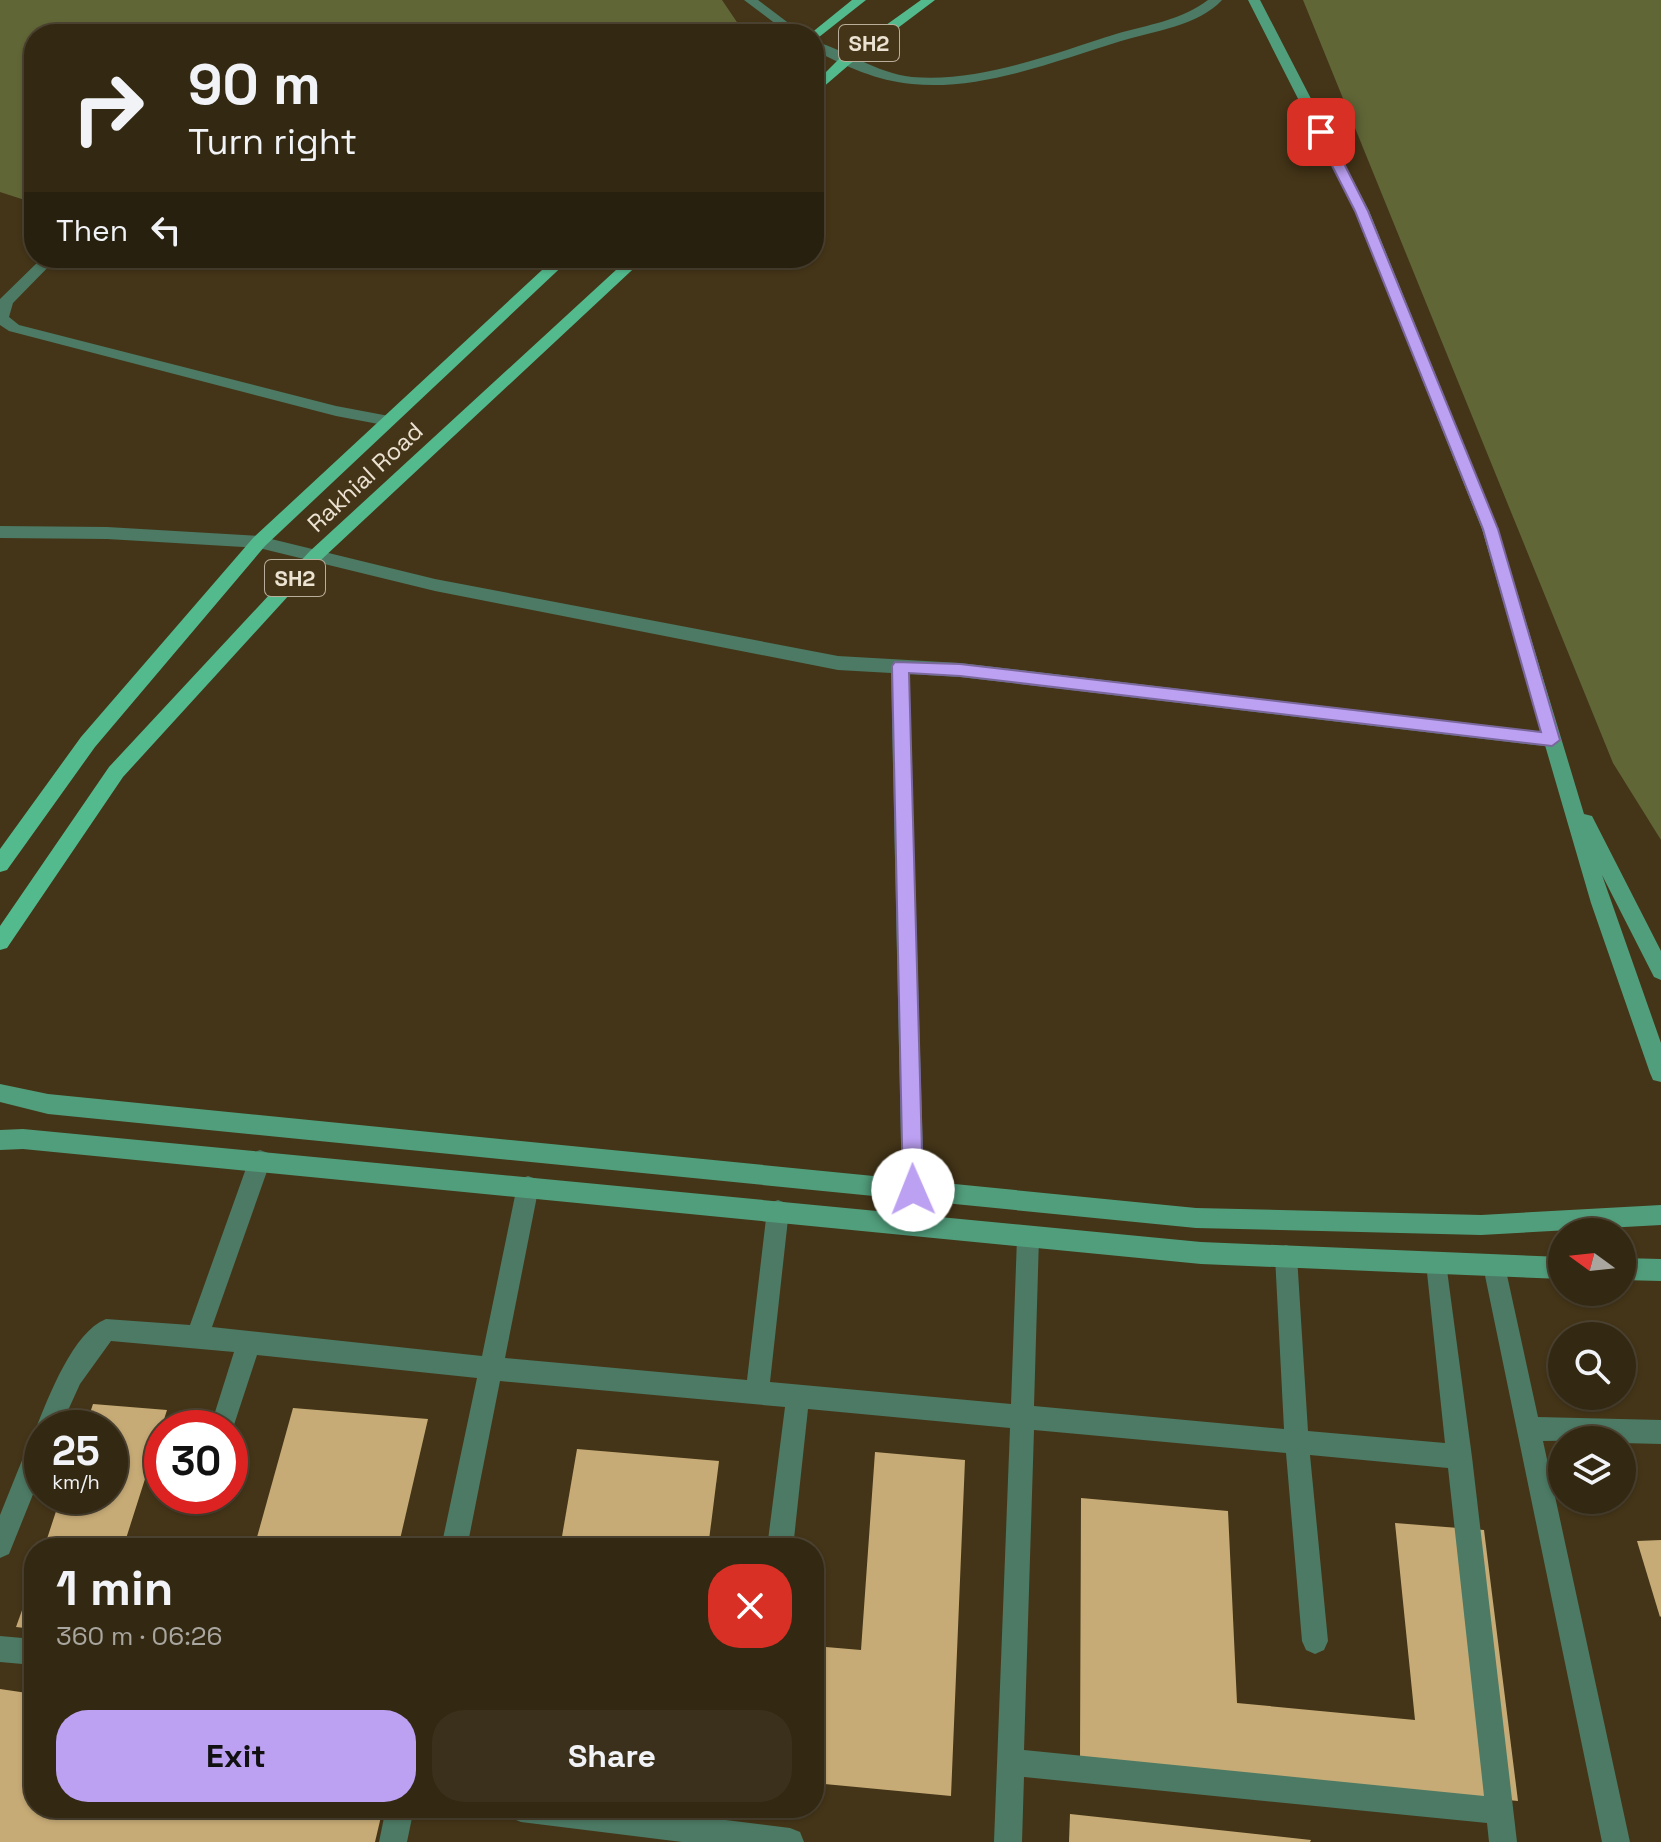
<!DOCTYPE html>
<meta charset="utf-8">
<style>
:root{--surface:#332812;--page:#3b301b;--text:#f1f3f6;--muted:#a9a69f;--line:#4e4432;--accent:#bca0f2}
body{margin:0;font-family:"Space Grotesk",sans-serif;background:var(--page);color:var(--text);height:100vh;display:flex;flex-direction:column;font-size:30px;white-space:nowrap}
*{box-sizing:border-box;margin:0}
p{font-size:26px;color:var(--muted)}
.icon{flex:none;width:44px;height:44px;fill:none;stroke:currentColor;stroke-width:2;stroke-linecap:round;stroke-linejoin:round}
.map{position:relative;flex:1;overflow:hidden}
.details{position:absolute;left:24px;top:1538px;width:800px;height:280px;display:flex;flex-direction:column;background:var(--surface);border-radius:32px;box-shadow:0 2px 6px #0004,0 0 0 2px var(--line)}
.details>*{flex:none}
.top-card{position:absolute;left:24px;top:24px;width:800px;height:244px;border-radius:32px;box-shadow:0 2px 6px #0004,0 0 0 2px var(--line);background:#332812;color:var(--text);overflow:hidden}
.needle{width:52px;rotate:285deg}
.fabs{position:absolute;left:1548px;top:1218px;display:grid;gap:16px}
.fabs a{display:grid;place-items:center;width:88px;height:88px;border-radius:50%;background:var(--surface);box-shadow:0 2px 6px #0004,0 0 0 2px var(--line);font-size:40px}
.speed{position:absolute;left:24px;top:1410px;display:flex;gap:16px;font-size:40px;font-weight:700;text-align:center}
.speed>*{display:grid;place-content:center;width:104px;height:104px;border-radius:50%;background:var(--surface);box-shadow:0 2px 6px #0004,0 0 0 2px var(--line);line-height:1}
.speed small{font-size:20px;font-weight:400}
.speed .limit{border:12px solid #d22;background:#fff;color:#111}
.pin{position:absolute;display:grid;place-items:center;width:68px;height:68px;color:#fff;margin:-34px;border-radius:16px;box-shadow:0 4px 12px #0006}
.me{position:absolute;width:88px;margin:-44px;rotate:359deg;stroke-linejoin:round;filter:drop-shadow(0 0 6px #0008)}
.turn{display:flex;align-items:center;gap:28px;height:168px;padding:0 32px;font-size:36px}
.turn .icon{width:104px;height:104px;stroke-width:2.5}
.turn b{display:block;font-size:56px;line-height:68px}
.then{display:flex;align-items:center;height:76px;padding:0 32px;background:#0003;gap:16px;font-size:30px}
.round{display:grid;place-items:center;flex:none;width:84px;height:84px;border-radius:32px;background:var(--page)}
.summary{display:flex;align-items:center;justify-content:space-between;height:136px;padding:0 32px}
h1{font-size:48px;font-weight:700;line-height:60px}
.action{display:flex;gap:16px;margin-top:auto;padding:16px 32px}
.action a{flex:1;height:92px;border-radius:32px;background:var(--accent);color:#111;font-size:32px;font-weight:700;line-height:92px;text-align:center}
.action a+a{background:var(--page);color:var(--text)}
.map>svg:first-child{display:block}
.green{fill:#616637}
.building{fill:#c6ab76}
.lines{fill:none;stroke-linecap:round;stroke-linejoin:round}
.lane{fill:#4c7a64;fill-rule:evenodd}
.street{fill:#4c7a64;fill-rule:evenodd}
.secondary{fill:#519e7c;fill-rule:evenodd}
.primary{fill:#53ba8e;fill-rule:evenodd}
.route{fill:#bca0f2;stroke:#7a689d;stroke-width:2}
.labels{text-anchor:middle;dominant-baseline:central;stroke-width:8;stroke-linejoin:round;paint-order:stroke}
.shield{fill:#443518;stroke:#b9ae9a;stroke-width:2}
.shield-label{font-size:22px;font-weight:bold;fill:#ebe2d1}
.street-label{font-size:24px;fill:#ebe2d1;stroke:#443518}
</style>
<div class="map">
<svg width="1661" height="1842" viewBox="0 0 1661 1842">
<rect width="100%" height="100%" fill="#443518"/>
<g class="green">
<polygon points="0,0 722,0 745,34 34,34 34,203 0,192"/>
<polygon points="1303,0 1661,0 1661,840 1613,763"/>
</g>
<g class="building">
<polygon points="93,1404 167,1410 123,1548 44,1548 61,1496 110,1496 110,1428 85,1428"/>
<polygon points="293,1408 428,1419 398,1548 254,1548"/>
<polygon points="577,1449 719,1461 708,1548 560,1548"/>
<polygon points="875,1452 965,1460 951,1796 814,1783 814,1646 861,1650"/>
<polygon points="1081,1498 1228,1511 1237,1703 1415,1720 1395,1523 1484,1530 1518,1801 1080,1759"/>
<polygon points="1661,1540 1661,1616 1660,1617 1637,1541"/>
<polygon points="34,1578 34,1629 16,1627 34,1577"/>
<polygon points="0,1689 34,1694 34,1808 383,1808 375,1842 0,1842"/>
<polygon points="1070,1814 1311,1840 1310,1842 1069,1842"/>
</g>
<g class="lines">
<g class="lane">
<polygon points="42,258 57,258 13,303 9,317 19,325 336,406 389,416 397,421 389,426 336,416 9,331 0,325 0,299"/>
<path d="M260 1150 268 1153 271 1160 212 1327 482 1356 517 1186 520 1179 528 1176 536 1179 539 1186 505 1358 747 1380 767 1210 770 1203 778 1200 786 1203 789 1210 770 1382 1011 1404 1017 1238 1020 1231 1028 1227 1036 1231 1039 1238 1034 1406 1284 1429 1275 1256 1278 1248 1286 1245 1294 1248 1297 1256 1308 1431 1445 1443 1426 1263 1429 1255 1437 1252 1445 1255 1472 1457 1517 1842H1489L1487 1823 1024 1777 1022 1842H994L1010 1428 808 1409 793 1548H767L785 1407 500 1381 467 1548H441L477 1378 257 1355 230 1437V1428H210L234 1352 111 1341 80 1384 60 1428H42V1472L9 1554 0 1558V1515L33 1433 37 1432 36 1428C49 1396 73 1332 106 1319L190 1325 249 1160 252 1153ZM1034 1430 1286 1453 1302 1641 1306 1650 1315 1654 1324 1650 1328 1641 1310 1455 1448 1468 1484 1796 1024 1750Z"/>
<polygon points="1494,1255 1502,1258 1505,1266 1538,1417 1661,1420 1661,1444 1622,1443 1622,1440 1543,1441 1630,1842 1602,1842 1483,1266 1486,1258"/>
<polygon points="188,1496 212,1496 207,1512 198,1515 189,1512 186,1503"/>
<polygon points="0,1636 34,1639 34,1665 0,1662"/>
<polygon points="386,1808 414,1808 407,1842 379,1842"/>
<polygon points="507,1808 629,1808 790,1828 800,1832 804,1842 682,1842 521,1822 511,1818"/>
</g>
<g class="street">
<polygon points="744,0 758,0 803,34 789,34"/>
<path d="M1208 0H1222C1198 26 1154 31 1121 41 1056 61 981 91 912 84 877 81 845 66 814 50V41C848 51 876 73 912 77 980 83 1052 54 1116 34 1147 25 1182 20 1208 0Z"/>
<polygon points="0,526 107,527 259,536 435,579 838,656 960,663 1552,733 1561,740 1552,747 960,677 909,674 924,1190 921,1197 913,1200 905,1197 902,1190 891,673 838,670 435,591 259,548 107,539 0,538"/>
</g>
<g class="secondary">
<polygon points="1248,0 1260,0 1369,211 1498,529 1584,814 1592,816 1661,951 1661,980 1654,977 1602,875 1661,1043 1661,1082 1653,1080 1650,1073 1591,903 1482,529 1355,211"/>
<polygon points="0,1084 48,1094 1196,1208 1481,1215 1661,1205 1661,1225 1481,1235 1196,1228 48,1114 0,1102"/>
<polygon points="23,1129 1201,1242 1562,1257 1562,1279 1201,1264 23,1149 0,1150 0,1130"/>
<polygon points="1622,1258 1661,1259 1661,1281 1622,1280"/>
</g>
<g class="primary">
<polygon points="852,0 866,0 814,41 814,34 810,34"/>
<polygon points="921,0 935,0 850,64 814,95 814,84 840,58"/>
<polygon points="555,258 571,258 265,546 95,747 7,870 0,872 0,849 81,737 253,538"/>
<polygon points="629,258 645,258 322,559 123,777 7,948 0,950 0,926 109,767 310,551"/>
</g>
</g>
<polygon class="route" points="1321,128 1328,132 1368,211 1498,529 1560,740 1552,746 960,676 909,673 923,1190 920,1196 913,1199 906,1196 903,1190 892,666 895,662 960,664 1541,732 1483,529 1355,211 1315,132"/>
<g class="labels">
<g class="shield">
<rect x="839" y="25" width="60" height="36" rx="6"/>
<rect x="265" y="560" width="60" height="36" rx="6"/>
</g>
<g class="shield-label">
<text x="869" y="43">SH2</text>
<text x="295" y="578">SH2</text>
</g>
<g class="street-label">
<text transform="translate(365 477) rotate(-43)">Rakhial Road</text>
</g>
</g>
</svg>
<div class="fabs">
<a><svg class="needle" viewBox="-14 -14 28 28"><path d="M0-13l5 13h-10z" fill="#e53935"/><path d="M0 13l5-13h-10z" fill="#a9a69f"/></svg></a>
<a><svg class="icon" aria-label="search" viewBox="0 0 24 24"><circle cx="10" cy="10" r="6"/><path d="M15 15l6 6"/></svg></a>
<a><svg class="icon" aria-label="layers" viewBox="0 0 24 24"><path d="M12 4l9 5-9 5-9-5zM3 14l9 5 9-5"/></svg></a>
</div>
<div class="speed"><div>25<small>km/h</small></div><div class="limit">30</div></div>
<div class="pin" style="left:1321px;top:132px;background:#d93025"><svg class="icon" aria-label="arrive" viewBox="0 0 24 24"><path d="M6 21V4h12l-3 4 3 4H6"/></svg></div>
<svg class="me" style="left:913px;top:1190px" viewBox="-20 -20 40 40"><circle r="19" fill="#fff"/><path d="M0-13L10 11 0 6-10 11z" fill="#bca0f2"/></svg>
<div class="top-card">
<div class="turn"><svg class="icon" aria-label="right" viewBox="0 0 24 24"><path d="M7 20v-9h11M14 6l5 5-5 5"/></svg><div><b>90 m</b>Turn right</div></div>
<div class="then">Then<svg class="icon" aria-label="left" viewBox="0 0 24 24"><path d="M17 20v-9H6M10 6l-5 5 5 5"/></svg></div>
</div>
<section class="details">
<div class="summary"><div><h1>1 min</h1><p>360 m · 06:26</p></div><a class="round" style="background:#d93025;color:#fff"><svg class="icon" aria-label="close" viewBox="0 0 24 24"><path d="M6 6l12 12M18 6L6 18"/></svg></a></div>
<div class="action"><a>Exit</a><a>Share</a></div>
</section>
</div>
